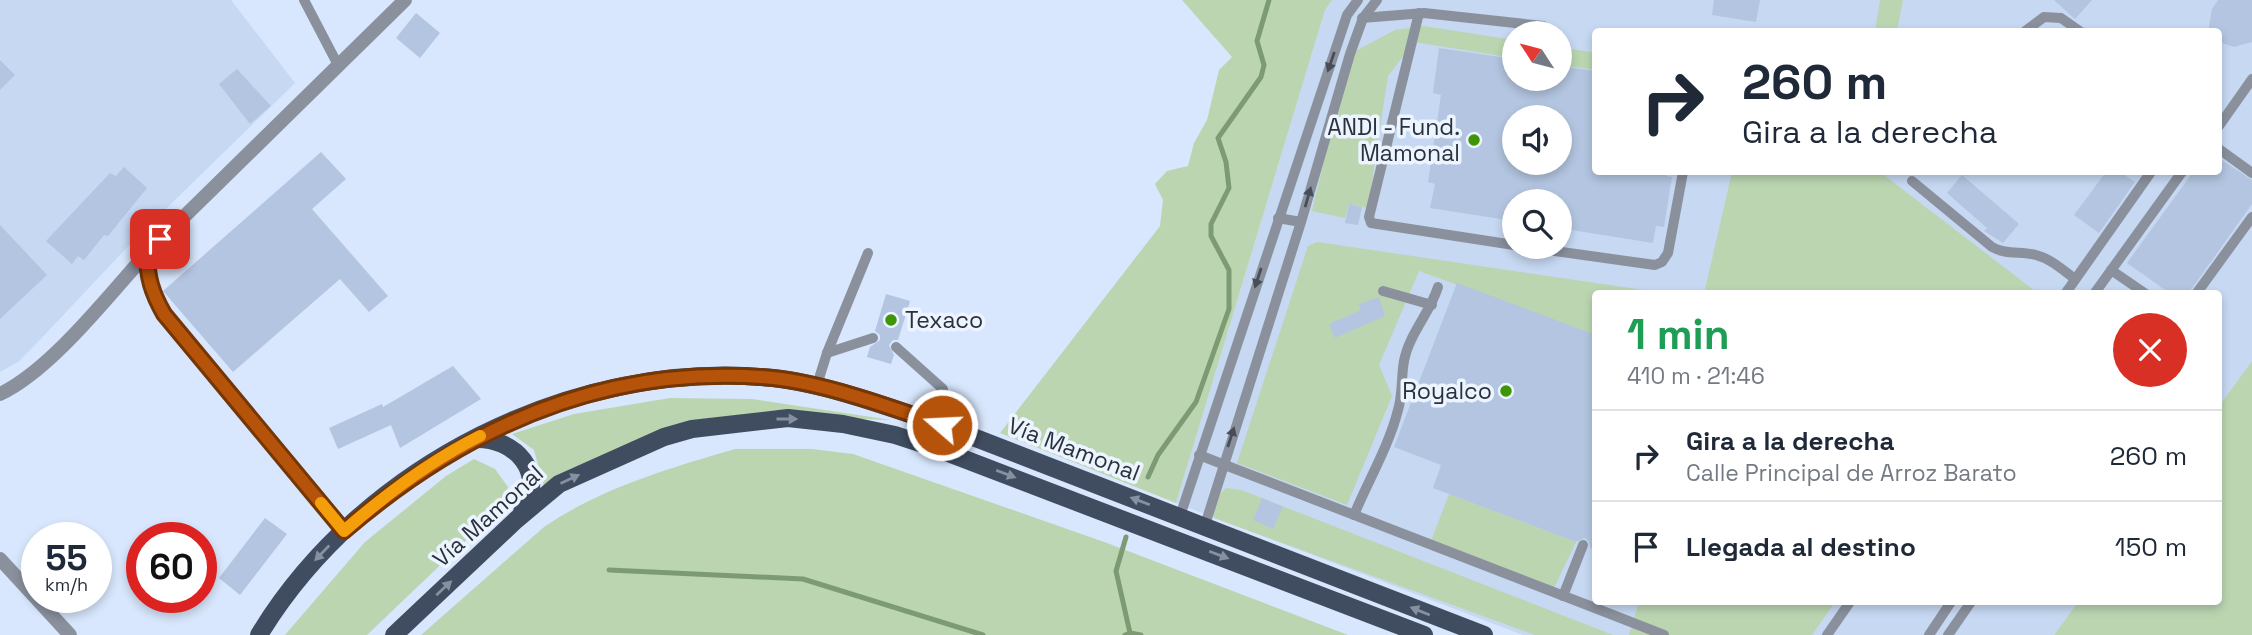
<!DOCTYPE html>
<html lang="es">
<meta charset="utf-8">
<style>
:root{--surface:#fff;--page:#f2f2f3;--text:#1f2937;--muted:#747a83;--line:#e0e1e3}
body{margin:0;font-family:"Space Grotesk",sans-serif;background:var(--page);color:var(--text);height:100vh;display:flex;flex-direction:column;font-size:26px;white-space:nowrap}
*{box-sizing:border-box;margin:0}
p{font-size:23px;color:var(--muted)}
.icon{flex:none;width:38px;height:38px;fill:none;stroke:currentColor;stroke-width:2;stroke-linecap:round;stroke-linejoin:round}
.map{position:relative;flex:1;overflow:hidden}
.drawer{position:absolute;left:1592px;top:290px;width:630px;height:315px;display:flex;flex-direction:column;background:var(--surface);border-radius:7px;box-shadow:0 4px 10px #0003}
.drawer>*{flex:none}
.guide{position:absolute;left:1592px;top:28px;width:630px;height:147px;border-radius:7px;box-shadow:0 4px 10px #0003;background:#fff;color:var(--text);overflow:hidden}
.needle{width:46px;rotate:306deg}
.fabs{position:absolute;left:1502px;top:21px;display:grid;gap:14px}
.fabs a{display:grid;place-items:center;width:70px;height:70px;border-radius:50%;background:var(--surface);box-shadow:0 4px 10px #0003;font-size:35px}
.speed{position:absolute;left:21px;top:522px;display:flex;gap:14px;font-size:35px;font-weight:700;text-align:center}
.speed>*{display:grid;place-content:center;width:91px;height:91px;border-radius:50%;background:var(--surface);box-shadow:0 4px 10px #0003;line-height:1}
.speed small{font-size:18px;font-weight:400}
.speed .limit{border:10px solid #d22;background:#fff;color:#111}
.pin{position:absolute;display:grid;place-items:center;width:60px;height:60px;color:#fff;margin:-30px;border-radius:14px;box-shadow:0 4px 10px #0006}
.me{position:absolute;width:77px;margin:-38px;rotate:289deg;stroke-linejoin:round;filter:drop-shadow(0 0 5px #0008)}
.turn{display:flex;align-items:center;gap:24px;height:147px;padding:0 35px;font-size:32px}
.turn .icon{width:91px;height:91px;stroke-width:2.5}
.turn b{display:block;font-size:49px;line-height:60px}
.round{display:grid;place-items:center;flex:none;width:74px;height:74px;border-radius:37px;background:var(--page)}
.summary{display:flex;align-items:center;justify-content:space-between;height:119px;padding:0 35px}
h1{font-size:42px;font-weight:700;line-height:52px;color:#1e9e55}
ul{padding:0;list-style:none}
li{display:flex;align-items:center;gap:21px;height:91px;padding:0 35px;border-top:2px solid var(--line)}
li div{flex:1}
li b{display:block;font-size:26px}
li em{font-style:normal}
.map>svg:first-child{display:block}
.built{fill:#c6d8f2;fill-rule:evenodd}
.green{fill:#bbd5b1}
.lines{fill:none;stroke-linecap:round;stroke-linejoin:round}
.stream{stroke:#7d9b73;stroke-width:5}
.building{fill:#b3c5e0;fill-rule:evenodd}
.service{stroke:#8a919d;stroke-width:10}
.minor{stroke:#8a919d;stroke-width:14}
.tertiary{stroke:#8a919d;stroke-width:14}
.primary{stroke:#404d60;stroke-width:18}
.oneway{fill:#474e58}
.oneway2{fill:#8590a0}
.route-casing{stroke:#753606;stroke-width:18}
.route{stroke:#b45309;stroke-width:12}
.slow{stroke:#f59e0b;stroke-width:12}
.poi-dot{fill:#3e9505;stroke:#ecf4ff;stroke-width:2.5}
.labels{text-anchor:middle;dominant-baseline:central;stroke-width:7;stroke-linejoin:round;paint-order:stroke}
.poi-label{font-size:23px;fill:#2a313b;stroke:#ecf4ff;text-anchor:end}
.street-label{font-size:23px;fill:#2a313b;stroke:#ecf4ff}
</style>
<div class="map">
<svg width="2252" height="635" viewBox="0 0 2252 635">
<rect width="100%" height="100%" fill="#d8e7fd"/>
<g class="built">
<polygon points="0,0 231,0 295,83 136,238 36,344 18,362 0,372"/>
<path d="M1332 0H2252V361L2219 406V294H1596V602H2078L2054 635H1523L1176 503 1325 10ZM1596 32H2219V172H1596ZM1514 33H1559V79H1514ZM1514 117H1559V163H1514ZM1514 201H1559V247H1514Z"/>
</g>
<g class="green">
<polygon points="1182,0 1332,0 1325,10 1176,503 1000,433 1160,226 1163,200 1155,184 1167,171 1188,166 1194,143 1207,120 1219,70 1232,57"/>
<polygon points="1880,0 1903,0 1897,31 1875,31"/>
<polygon points="1424,26 1514,40 1514,58 1414,42 1388,76 1368,208 1349,204 1345,218 1312,211 1350,54 1395,30"/>
<polygon points="1559,47 1596,53 1596,70 1559,65"/>
<polygon points="1732,172 1880,172 2039,294 1704,294"/>
<polygon points="1317,242 1671,294 1596,294 1596,335 1419,271 1379,365 1392,396 1347,505 1237,463 1308,246"/>
<polygon points="2252,361 2252,635 2054,635 2078,602 2219,602 2219,406"/>
<polygon points="670,398 752,399 891,420 748,415 545,490 534,450 512,434 574,414"/>
<path d="M735 449H812L853 454 1107 543 1348 635H421L544 527C601 488 670 468 735 449Z"/>
<polygon points="474,459 495,469 508,487 500,508 367,635 285,635 365,542 446,476"/>
<polygon points="1226,488 1241,490 1613,635 1535,635 1214,518 1213,501"/>
<polygon points="1449,494 1576,542 1554,588 1431,541"/>
<polygon points="1639,602 1835,602 1812,635 1629,635"/>
</g>
<g class="lines">
<g class="stream">
<polyline points="1148,477 1158,455 1196,402 1229,309 1229,270 1211,236 1211,224 1229,188 1226,162 1218,138 1261,77 1264,65 1257,41 1269,0"/>
<polyline points="1126,537 1116,571 1130,633"/>
<polyline points="609,570 803,579 983,635"/>
<polyline points="1125,635 1130,633 1141,635"/>
</g>
</g>
<g class="building">
<polygon points="1714,0 1760,0 1756,22 1712,15"/>
<polygon points="2054,0 2092,0 2075,19"/>
<polygon points="2218,0 2252,0 2252,42 2234,47 2219,42 2219,32 2211,32 2209,26 2212,9"/>
<polygon points="416,13 440,33 420,58 396,38"/>
<path d="M1439 48 1514 59V79H1559V66L1596 71V172H1666V176L1672 177 1664 227 1656 226 1653 243 1559 228V201H1514V221L1430 208 1435 184 1428 182 1441 95 1433 93ZM1514 117H1559V163H1514Z"/>
<polygon points="0,60 15,75 0,90"/>
<polygon points="237,69 271,106 250,124 219,84"/>
<polygon points="321,152 346,179 312,209 388,296 369,312 340,279 233,372 163,291"/>
<polygon points="2219,158 2252,180 2252,204 2188,294 2171,294 2127,263 2193,172 2219,172"/>
<polygon points="124,167 147,188 108,236 104,235 84,260 78,256 72,264 46,241 110,173 116,176"/>
<polygon points="2106,172 2120,172 2135,182 2099,233 2074,215"/>
<polygon points="1962,175 2019,224 2003,243 1984,231 1987,228 1947,193"/>
<polygon points="1349,204 1362,207 1358,225 1345,223"/>
<polygon points="0,225 47,275 0,319"/>
<polygon points="1457,283 1596,335 1596,550 1590,548 1589,541 1585,538 1576,542 1433,488 1441,465 1394,447"/>
<polygon points="886,294 910,301 898,340 893,340 889,345 894,355 891,364 867,357 870,347 880,340 880,335 875,331"/>
<polygon points="1379,297 1385,316 1335,338 1329,324 1361,310 1359,304"/>
<polygon points="453,366 481,399 400,448 391,425 338,449 329,428 382,404 383,407"/>
<polygon points="1262,498 1283,507 1273,529 1253,520"/>
<polygon points="265,518 287,534 240,595 219,578"/>
</g>
<g class="lines">
<g class="service">
<polyline points="304,0 338,65"/>
<polyline points="1419,13 1369,217 1371,223 1514,245"/>
<polyline points="1362,18 1424,13 1543,26"/>
<polyline points="2024,32 2044,17 2061,18 2081,32"/>
<polyline points="2219,126 2252,79"/>
<polyline points="2219,149 2252,173"/>
<path d="M1912 181 1992 247C2006 255 2021 251 2036 255 2051 259 2063 270 2075 279"/>
<polyline points="1278,218 1301,222"/>
<polyline points="1526,247 1655,265 1662,262 1668,253 1683,172"/>
<polyline points="2111,270 2146,294"/>
<polyline points="1383,291 1432,305"/>
<polyline points="2065,294 2151,172"/>
<polyline points="2094,294 2182,172"/>
<polyline points="2196,294 2252,217"/>
<polyline points="896,347 943,389 942,425"/>
<polyline points="827,353 873,338"/>
<polyline points="816,388 827,353 868,253"/>
<polyline points="1199,455 1595,608 1598,602"/>
<path d="M1354 515C1368 481 1389 446 1398 410 1403 393 1401 377 1404 361 1409 334 1430 313 1438 287"/>
<polyline points="1180,516 1347,15 1358,0"/>
<polyline points="1205,525 1301,222 1350,54 1363,18 1377,0"/>
<polyline points="1563,596 1583,545"/>
<polyline points="1595,608 1664,635"/>
<polyline points="1827,635 1850,602"/>
<polyline points="1929,635 1951,602"/>
<polyline points="1948,635 1971,602"/>
</g>
<g class="minor">
<path d="M0 394C51 370 108 296 147 253"/>
<polyline points="0,559 70,635"/>
</g>
<polyline class="tertiary" points="344,531 164,314 151,290 147,253 405,0"/>
<g class="primary">
<path d="M474 439C515 437 548 473 522 512"/>
<path d="M259 635C362 465 575 358 773 378 827 384 891 408 942 425L1484 635"/>
<polyline points="394,635 516,520 559,484 664,437 692,429 788,418 843,424 895,435 938,449 1424,635"/>
</g>
</g>
<defs><path id="oneway-solid" d="M-6-.8H1V-3.2L6.5 0L1 3.2V.8H-6Z" transform="scale(1.75)"/></defs>
<g class="oneway">
<use href="#oneway-solid" transform="translate(1331 62) rotate(109)"/>
<use href="#oneway-solid" transform="translate(1308 197) rotate(-74)"/>
<use href="#oneway-solid" transform="translate(1258 278) rotate(108)"/>
<use href="#oneway-solid" transform="translate(1231 437) rotate(-72)"/>
</g>
<g class="oneway2">
<use href="#oneway-solid" transform="translate(787 419)"/>
<use href="#oneway-solid" transform="translate(1006 474) rotate(21)"/>
<use href="#oneway-solid" transform="translate(570 479) rotate(-25)"/>
<use href="#oneway-solid" transform="translate(1140 501) rotate(-159)"/>
<use href="#oneway-solid" transform="translate(322 553) rotate(134)"/>
<use href="#oneway-solid" transform="translate(1219 555) rotate(21)"/>
<use href="#oneway-solid" transform="translate(444 588) rotate(-43)"/>
<use href="#oneway-solid" transform="translate(1420 611) rotate(-158)"/>
</g>
<g class="lines">
<g class="route-casing">
<path id="route" d="M160 239 147 253C147 277 152 293 164 314L344 531C466 426 609 363 773 378 824 383 893 408 942 425"/>
</g>
<use href="#route" class="route"/>
<path class="slow" d="M321 503 344 531C386 494 430 461 480 436"/>
</g>
<g class="poi-dot">
<circle cx="1474" cy="140" r="7"/>
<circle cx="891" cy="320" r="7"/>
<circle cx="1506" cy="391" r="7"/>
</g>
<g class="labels">
<g class="poi-label">
<text x="1460" y="127">ANDI - Fund.<tspan x="1460" dy="26">Mamonal</tspan></text>
<text x="905" y="320" text-anchor="start">Texaco</text>
<text x="1492" y="391">Royalco</text>
</g>
<g class="street-label">
<text transform="translate(1074 449) rotate(21)">Vía Mamonal</text>
<text transform="translate(488 516) rotate(-42)">Vía Mamonal</text>
</g>
</g>
</svg>
<div class="fabs">
<a><svg class="needle" viewBox="-14 -14 28 28"><path d="M0-13l5 13h-10z" fill="#e53935"/><path d="M0 13l5-13h-10z" fill="#747a83"/></svg></a>
<a><svg class="icon" aria-label="sound" viewBox="0 0 24 24"><path d="M4 9h4l5-4v14l-5-4H4zM17 9q2 3 0 6"/></svg></a>
<a><svg class="icon" aria-label="search" viewBox="0 0 24 24"><circle cx="10" cy="10" r="6"/><path d="M15 15l6 6"/></svg></a>
</div>
<div class="speed"><div>55<small>km/h</small></div><div class="limit">60</div></div>
<div class="pin" style="left:160px;top:239px;background:#d93025"><svg class="icon" aria-label="arrive" viewBox="0 0 24 24"><path d="M6 21V4h12l-3 4 3 4H6"/></svg></div>
<svg class="me" style="left:942px;top:425px" viewBox="-20 -20 40 40"><circle r="17" fill="#b45309" stroke="#fff" stroke-width="3"/><path d="M0-11L8 9 0 5-8 9z" fill="#fff"/></svg>
<div class="guide">
<div class="turn"><svg class="icon" aria-label="right" viewBox="0 0 24 24"><path d="M7 20v-9h11M14 6l5 5-5 5"/></svg><div><b>260 m</b>Gira a la derecha</div></div>
</div>
<section class="drawer">
<div class="summary"><div><h1>1 min</h1><p>410 m · 21:46</p></div><a class="round" style="background:#d93025;color:#fff"><svg class="icon" aria-label="close" viewBox="0 0 24 24"><path d="M6 6l12 12M18 6L6 18"/></svg></a></div>
<ul>
<li><svg class="icon" aria-label="right" viewBox="0 0 24 24"><path d="M7 20v-9h11M14 6l5 5-5 5"/></svg><div><b>Gira a la derecha</b><p>Calle Principal de Arroz Barato</p></div><em>260 m</em></li>
<li><svg class="icon" aria-label="arrive" viewBox="0 0 24 24"><path d="M6 21V4h12l-3 4 3 4H6"/></svg><div><b>Llegada al destino</b></div><em>150 m</em></li>
</ul>
</section>
</div>
